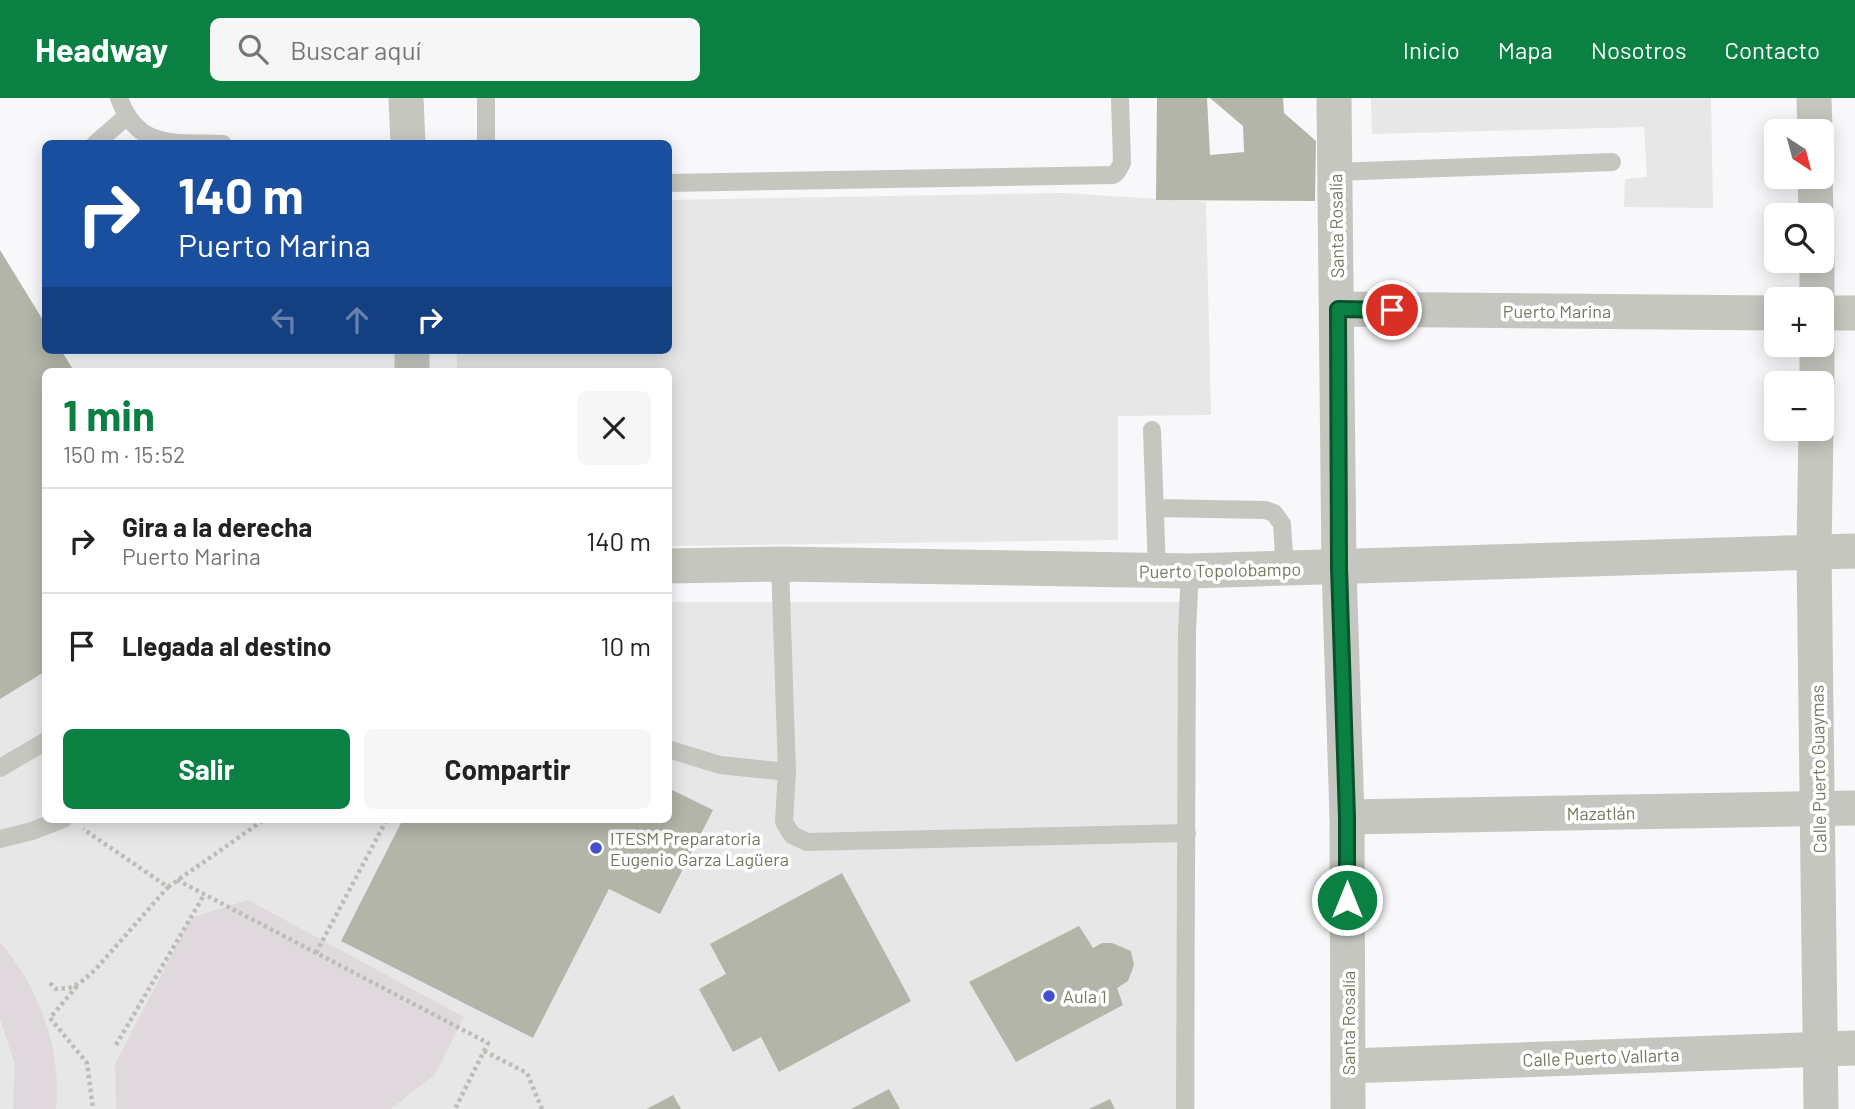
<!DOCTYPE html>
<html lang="es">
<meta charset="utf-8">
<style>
:root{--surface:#fff;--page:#f6f6f6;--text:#222;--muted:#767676;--line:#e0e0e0;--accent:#0b8043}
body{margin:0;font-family:Barlow,sans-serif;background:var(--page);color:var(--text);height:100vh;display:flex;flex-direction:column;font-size:26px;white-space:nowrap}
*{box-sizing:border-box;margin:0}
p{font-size:23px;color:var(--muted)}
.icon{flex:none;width:38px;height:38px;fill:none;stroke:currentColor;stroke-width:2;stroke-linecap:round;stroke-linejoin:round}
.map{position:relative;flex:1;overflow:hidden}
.panel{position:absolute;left:42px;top:270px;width:630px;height:455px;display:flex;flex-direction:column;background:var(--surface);border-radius:10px;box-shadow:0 4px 18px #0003}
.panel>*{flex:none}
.hud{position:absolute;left:42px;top:42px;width:630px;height:214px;border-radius:10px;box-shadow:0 4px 18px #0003;background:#1a4fa0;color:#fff;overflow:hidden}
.needle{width:46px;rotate:144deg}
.buttons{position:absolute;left:1764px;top:21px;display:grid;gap:14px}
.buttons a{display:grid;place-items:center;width:70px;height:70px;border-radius:10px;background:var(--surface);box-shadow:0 4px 18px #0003;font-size:35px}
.pin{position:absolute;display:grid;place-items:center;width:60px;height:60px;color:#fff;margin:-30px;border:4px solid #fff;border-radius:50%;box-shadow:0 2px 7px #0007}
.me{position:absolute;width:77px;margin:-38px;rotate:0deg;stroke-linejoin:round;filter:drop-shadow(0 0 5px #0008)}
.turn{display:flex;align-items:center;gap:24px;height:147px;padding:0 21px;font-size:32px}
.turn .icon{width:91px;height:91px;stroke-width:2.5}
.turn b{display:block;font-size:49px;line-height:60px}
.lanes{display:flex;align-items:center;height:66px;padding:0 21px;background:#0003;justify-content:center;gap:35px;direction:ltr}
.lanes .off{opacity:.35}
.round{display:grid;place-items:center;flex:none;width:74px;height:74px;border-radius:10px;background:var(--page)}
.head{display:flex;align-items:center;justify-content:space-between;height:119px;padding:0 21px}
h1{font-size:42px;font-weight:700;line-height:52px;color:var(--accent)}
.button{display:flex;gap:14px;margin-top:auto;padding:14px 21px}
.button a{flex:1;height:80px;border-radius:10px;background:var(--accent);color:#fff;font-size:28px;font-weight:700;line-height:80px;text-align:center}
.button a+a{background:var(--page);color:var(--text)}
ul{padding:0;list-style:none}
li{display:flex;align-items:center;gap:21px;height:105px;padding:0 21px;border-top:2px solid var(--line)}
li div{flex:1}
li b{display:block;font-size:26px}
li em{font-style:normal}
header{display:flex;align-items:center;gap:42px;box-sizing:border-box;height:98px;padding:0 35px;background:var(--accent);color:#fff}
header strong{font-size:33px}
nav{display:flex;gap:38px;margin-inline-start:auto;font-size:24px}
.search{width:490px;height:63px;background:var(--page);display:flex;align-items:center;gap:18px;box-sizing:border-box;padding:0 24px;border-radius:10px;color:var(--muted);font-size:26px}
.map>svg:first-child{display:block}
.built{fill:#e8e7e7}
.green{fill:#dfd9de}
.building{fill:#b4b5a9}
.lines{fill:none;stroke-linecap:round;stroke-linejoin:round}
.path{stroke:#bdbdb7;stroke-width:4.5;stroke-dasharray:3.5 3.5;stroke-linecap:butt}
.service{stroke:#c5c6bf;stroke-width:18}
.minor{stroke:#c5c6bf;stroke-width:35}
.route-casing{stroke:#07532c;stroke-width:18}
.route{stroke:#0b8043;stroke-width:12}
.poi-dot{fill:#4150cf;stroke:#fff;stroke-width:2.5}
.labels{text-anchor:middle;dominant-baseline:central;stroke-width:7;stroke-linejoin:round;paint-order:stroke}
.street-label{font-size:18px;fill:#777863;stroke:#fff}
.poi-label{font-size:18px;fill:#777863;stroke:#fff;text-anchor:start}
</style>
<header>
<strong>Headway</strong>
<div class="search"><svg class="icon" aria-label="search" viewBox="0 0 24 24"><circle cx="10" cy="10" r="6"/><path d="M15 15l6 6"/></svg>Buscar aquí</div>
<nav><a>Inicio</a><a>Mapa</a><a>Nosotros</a><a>Contacto</a></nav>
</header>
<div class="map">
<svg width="1855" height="1011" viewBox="0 0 1855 1011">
<rect width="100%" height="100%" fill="#f8f7f9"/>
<g class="built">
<polygon points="1371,0 1711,0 1713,110 1624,109 1625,81 1647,79 1644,29 1372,36"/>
<polygon points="1062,95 1206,104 1211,317 1118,318 1118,442 669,448 668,273 457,273 457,252 668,252 669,102"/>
<polygon points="669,504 1192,504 1195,1011 0,1011 0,601 45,573 46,721 668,721"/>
</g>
<g class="green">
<polygon points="248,802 464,919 435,976 391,1011 116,1011 115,966 191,820"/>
<path d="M0 844C39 890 62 950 56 1011H13L15 967 0 921Z"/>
</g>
<g class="building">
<polygon points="1157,0 1207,0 1210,57 1244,54 1243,28 1210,0 1283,0 1284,15 1316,43 1315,103 1156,102"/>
<polygon points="0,152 46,227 46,252 61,252 74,273 46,273 46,573 0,601"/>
<polygon points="668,690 713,712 660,816 609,791 533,940 341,843 403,721 668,721"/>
<polygon points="842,775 911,903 779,974 761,939 733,954 699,891 726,876 710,846"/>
<polygon points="1079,828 1093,850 1102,845 1112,845 1131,853 1134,867 1128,883 1117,890 1123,907 1016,964 969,884"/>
<polygon points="889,991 900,1011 851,1011"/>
<polygon points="673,997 681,1011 647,1011"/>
<polygon points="1110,1001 1115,1011 1089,1011"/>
</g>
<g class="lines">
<g class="path">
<polyline points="177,782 488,945 455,1011"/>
<polyline points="168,789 265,721"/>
<polyline points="316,855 387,721"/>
<polyline points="50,885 56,891 69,890 80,885 95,872 168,789 83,731"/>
<polyline points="77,888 50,920 87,965 93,1011"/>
<polyline points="116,947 204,797"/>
<polyline points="484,953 527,975 542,1011"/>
</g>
<g class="service">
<path d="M119 0C138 53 176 44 223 46"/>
<polyline points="95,46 126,19"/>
<polyline points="486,46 486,0"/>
<polyline points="1335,74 1612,64"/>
<polyline points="668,85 1113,77 1117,74 1122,65 1120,0"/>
<polyline points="1152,332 1157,473"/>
<polyline points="1155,410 1265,412 1274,415 1282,426 1285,472"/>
<polyline points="780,466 787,674 784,724 792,737 807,744 1187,735"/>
<polyline points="668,651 720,667 787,674"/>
<polyline points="0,670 46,643"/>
<polyline points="0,741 32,733 63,721"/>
<polyline points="1185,1011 1187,533 1190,473"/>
</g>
<g class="minor">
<polyline points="406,0 408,46"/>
<polyline points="1334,0 1339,470 1347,719 1348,1011"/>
<polyline points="1814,0 1815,33"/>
<polyline points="1815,79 1816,117"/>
<polyline points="1817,163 1817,201"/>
<polyline points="1338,211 1776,215"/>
<polyline points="1822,215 1855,215"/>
<polyline points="412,252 412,273"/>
<polyline points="1817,285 1817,247"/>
<polyline points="1816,331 1814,453 1821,1011"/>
<polyline points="668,468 780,466 1190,473 1855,453"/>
<polyline points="1347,719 1855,710"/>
<polyline points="1348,968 1855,950"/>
</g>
</g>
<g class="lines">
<g class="route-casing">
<polyline id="route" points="1347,802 1347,719 1339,470 1338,211 1392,212"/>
</g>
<use href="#route" class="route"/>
</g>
<g class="poi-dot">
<circle cx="596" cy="750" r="7"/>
<circle cx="1049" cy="898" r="7"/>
</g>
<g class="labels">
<g class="street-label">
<text transform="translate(1336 128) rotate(-91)">Santa Rosalía</text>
<text x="1557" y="213">Puerto Marina</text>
<text transform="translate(1220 472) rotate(-1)">Puerto Topolobampo</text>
<text transform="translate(1818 671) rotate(-91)">Calle Puerto Guaymas</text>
<text transform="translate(1601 715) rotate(-1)">Mazatlán</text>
<text transform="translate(1348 925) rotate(-90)">Santa Rosalía</text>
<text transform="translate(1601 959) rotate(-2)">Calle Puerto Vallarta</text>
</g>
<g class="poi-label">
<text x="610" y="740">ITESM Preparatoria<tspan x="610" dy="21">Eugenio Garza Lagüera</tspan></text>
<text x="1063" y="898">Aula 1</text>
</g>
</g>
</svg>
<div class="buttons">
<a><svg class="needle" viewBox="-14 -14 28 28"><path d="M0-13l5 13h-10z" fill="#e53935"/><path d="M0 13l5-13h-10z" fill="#767676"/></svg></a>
<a><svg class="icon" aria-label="search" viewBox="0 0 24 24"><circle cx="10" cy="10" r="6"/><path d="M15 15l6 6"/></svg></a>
<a>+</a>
<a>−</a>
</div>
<div class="pin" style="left:1392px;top:212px;background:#d93025"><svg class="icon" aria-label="arrive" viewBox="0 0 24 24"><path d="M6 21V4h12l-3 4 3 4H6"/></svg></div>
<svg class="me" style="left:1347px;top:802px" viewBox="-20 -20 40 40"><circle r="17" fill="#0b8043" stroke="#fff" stroke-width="3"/><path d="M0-11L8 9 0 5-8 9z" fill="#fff"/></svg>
<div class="hud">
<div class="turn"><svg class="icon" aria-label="right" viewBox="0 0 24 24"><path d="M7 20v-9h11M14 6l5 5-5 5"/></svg><div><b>140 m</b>Puerto Marina</div></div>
<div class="lanes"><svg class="icon off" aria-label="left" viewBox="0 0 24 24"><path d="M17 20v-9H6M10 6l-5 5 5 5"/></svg><svg class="icon off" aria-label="ahead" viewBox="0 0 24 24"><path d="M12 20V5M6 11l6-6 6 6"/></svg><svg class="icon" aria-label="right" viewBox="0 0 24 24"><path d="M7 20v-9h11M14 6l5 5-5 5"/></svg></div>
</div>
<section class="panel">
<div class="head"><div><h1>1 min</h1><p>150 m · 15:52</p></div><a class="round"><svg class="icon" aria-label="close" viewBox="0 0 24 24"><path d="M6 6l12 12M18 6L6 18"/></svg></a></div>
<ul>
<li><svg class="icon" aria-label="right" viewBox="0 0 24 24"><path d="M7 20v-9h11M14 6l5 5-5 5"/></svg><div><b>Gira a la derecha</b><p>Puerto Marina</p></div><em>140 m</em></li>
<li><svg class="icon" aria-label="arrive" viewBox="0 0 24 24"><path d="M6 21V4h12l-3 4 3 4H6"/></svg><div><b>Llegada al destino</b></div><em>10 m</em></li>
</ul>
<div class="button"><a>Salir</a><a>Compartir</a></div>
</section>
</div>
